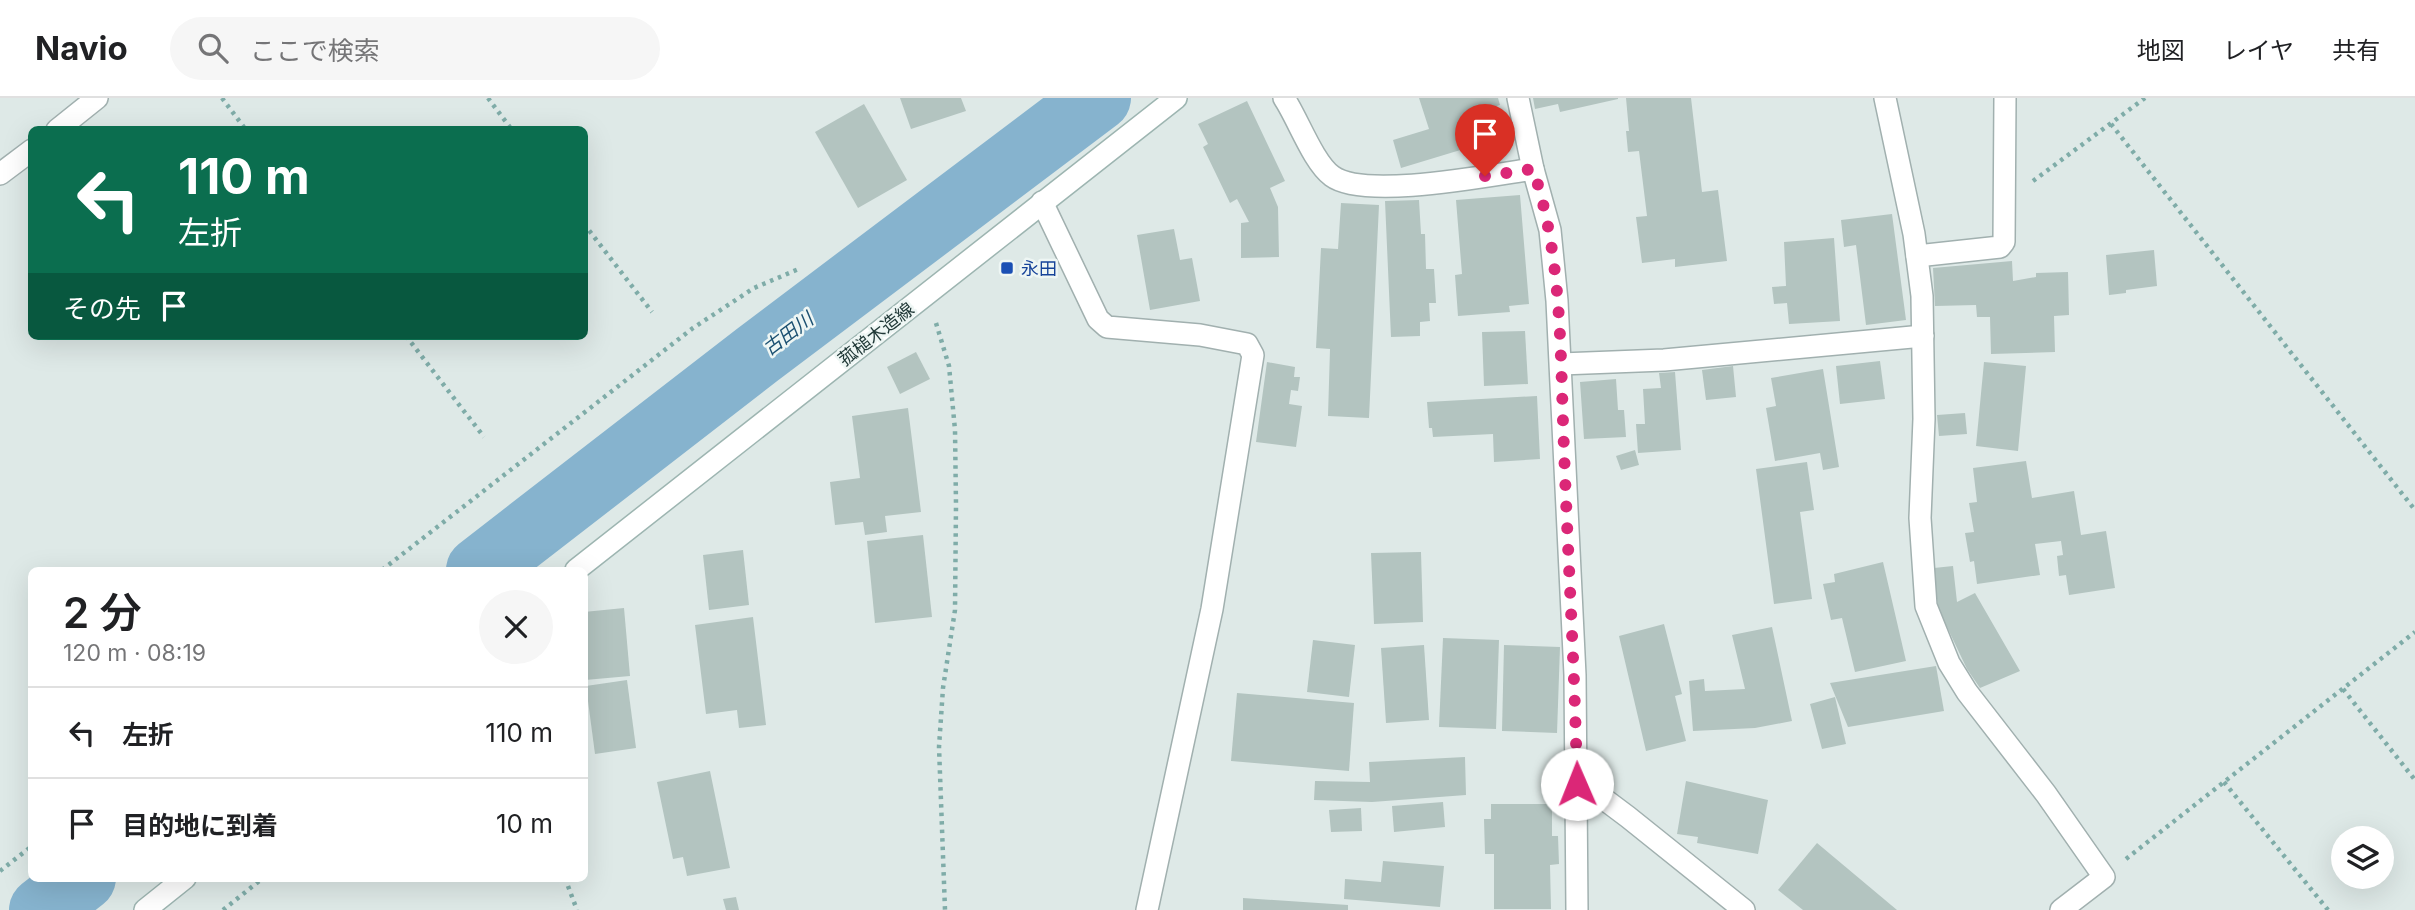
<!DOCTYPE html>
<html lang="ja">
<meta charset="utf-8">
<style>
:root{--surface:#fff;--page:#f6f6f6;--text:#202124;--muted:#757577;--line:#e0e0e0}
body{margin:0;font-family:Inter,"Noto Sans JP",sans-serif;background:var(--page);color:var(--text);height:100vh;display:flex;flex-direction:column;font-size:26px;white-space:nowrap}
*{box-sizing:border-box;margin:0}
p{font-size:23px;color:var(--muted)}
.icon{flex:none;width:38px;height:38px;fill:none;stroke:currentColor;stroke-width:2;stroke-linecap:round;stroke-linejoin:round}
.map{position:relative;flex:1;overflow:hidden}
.sheet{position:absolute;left:28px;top:469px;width:560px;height:315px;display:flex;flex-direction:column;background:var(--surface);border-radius:10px;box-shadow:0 7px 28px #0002}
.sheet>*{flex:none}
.guide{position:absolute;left:28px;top:28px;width:560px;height:214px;border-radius:10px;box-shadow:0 7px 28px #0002;background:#0b6e4f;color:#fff;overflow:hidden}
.fabs{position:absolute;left:2331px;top:728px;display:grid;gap:14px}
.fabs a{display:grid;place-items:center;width:63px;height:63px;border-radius:50%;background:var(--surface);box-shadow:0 7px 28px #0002;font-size:35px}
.pin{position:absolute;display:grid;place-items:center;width:60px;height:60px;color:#fff;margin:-72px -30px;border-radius:50% 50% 50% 0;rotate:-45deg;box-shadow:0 0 7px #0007}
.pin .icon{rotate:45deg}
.me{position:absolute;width:77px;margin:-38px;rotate:359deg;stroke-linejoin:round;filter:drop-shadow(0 0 5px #0008)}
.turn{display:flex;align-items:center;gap:24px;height:147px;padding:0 35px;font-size:32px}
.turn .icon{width:91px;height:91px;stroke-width:2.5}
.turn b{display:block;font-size:49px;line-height:60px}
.then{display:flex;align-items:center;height:66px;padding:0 35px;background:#0003;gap:14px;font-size:26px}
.round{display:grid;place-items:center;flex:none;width:74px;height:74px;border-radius:37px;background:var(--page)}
.headline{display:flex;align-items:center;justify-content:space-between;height:119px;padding:0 35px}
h1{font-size:42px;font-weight:600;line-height:52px}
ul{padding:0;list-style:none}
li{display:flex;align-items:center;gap:21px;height:91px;padding:0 35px;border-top:2px solid var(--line)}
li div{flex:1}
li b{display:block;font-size:26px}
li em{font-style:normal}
header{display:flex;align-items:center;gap:42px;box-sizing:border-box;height:98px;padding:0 35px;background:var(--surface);border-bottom:2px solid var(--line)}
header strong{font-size:33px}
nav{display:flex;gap:38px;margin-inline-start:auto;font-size:24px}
.search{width:490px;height:63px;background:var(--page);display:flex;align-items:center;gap:18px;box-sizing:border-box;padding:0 24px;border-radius:38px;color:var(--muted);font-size:26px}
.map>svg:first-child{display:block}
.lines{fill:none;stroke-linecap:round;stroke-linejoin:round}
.river{stroke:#86b3ce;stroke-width:66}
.building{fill:#b3c4c0}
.street-casing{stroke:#a1b0af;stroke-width:24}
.secondary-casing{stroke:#9db5b1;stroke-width:24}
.path{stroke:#7faca8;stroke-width:4.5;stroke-dasharray:3.5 5;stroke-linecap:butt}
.street{stroke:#fff;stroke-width:21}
.secondary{stroke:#fff;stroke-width:21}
.route{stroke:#db2777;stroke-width:12;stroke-dasharray:0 21.6}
.transit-dot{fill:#1a4fb4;stroke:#eef6f4;stroke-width:2.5}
.labels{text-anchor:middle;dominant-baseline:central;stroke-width:5;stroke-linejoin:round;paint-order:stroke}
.transit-label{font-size:18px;fill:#164399;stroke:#eef6f4;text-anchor:start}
.street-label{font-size:18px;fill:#203837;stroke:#eef6f4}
.water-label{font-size:19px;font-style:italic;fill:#1c5172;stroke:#eef6f4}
</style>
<header>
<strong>Navio</strong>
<div class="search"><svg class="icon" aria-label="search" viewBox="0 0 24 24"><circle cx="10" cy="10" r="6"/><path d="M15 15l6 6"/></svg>ここで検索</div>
<nav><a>地図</a><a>レイヤ</a><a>共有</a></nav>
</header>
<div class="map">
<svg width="2415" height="812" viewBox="0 0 2415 812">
<rect width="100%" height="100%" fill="#dee9e7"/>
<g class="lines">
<g class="river">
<polyline points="479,472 757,257 1098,0"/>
<polyline points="42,812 83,780"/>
</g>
</g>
<g class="building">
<polygon points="900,0 961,0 966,13 911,31"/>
<polygon points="1419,0 1498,0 1500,7 1490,10 1500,40 1401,70 1393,42 1429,31"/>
<polygon points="1533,0 1618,0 1618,1 1560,14 1558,6 1535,11"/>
<polygon points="1626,0 1691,0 1702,94 1718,92 1727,163 1675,169 1675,161 1642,165 1636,119 1647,118 1639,53 1628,54 1626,33 1629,33"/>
<polygon points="1247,3 1285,83 1270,90 1278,109 1279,159 1241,160 1241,125 1249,124 1237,101 1230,105 1203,49 1208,46 1198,26"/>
<polygon points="864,6 907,82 858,110 815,34"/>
<polygon points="1520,97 1529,206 1509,208 1510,214 1458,218 1455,177 1462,176 1456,102"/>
<polygon points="1419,102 1421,136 1425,136 1426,171 1434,171 1436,205 1429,205 1430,223 1420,224 1420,238 1391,239 1385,103"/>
<polygon points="1341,105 1379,107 1369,320 1328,318 1330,251 1316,250 1321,150 1338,151"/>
<polygon points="1892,116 1906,222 1866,227 1856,147 1844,149 1841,122"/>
<polygon points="1174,131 1180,162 1192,160 1200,203 1150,212 1137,137"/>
<polygon points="1834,140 1840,223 1789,226 1787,205 1774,206 1772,189 1786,188 1784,144"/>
<polygon points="2154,152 2157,188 2126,192 2126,195 2109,197 2106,157"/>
<polygon points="2012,163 2013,183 2036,179 2036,175 2068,174 2069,217 2054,218 2055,254 1991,256 1990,219 1977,219 1976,207 1935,208 1933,170"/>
<polygon points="1525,233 1528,286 1484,288 1482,234"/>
<polygon points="916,254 930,281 900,296 887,269"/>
<polygon points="1880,263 1885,301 1840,306 1836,268"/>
<polygon points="1267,264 1295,269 1294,279 1300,279 1298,293 1291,292 1289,306 1302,308 1296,349 1256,344"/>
<polygon points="1984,264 2026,268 2018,353 1976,348"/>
<polygon points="1733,268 1736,299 1706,302 1702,272"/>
<polygon points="1823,271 1839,369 1823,372 1820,355 1775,363 1766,310 1776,308 1771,280"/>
<polygon points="1675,274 1681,352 1638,355 1636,326 1645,326 1643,291 1661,290 1659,275"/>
<polygon points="1616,281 1618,312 1624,312 1626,339 1584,341 1580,284"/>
<polygon points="1537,298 1540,361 1494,364 1493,336 1433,339 1432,330 1429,330 1427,304"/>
<polygon points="908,310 921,414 885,418 887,434 865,437 863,424 835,427 830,384 860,380 852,318"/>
<polygon points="1965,315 1967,336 1939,338 1937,317"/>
<polygon points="1635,352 1639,367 1621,372 1616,358"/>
<polygon points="2026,363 2032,400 2074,393 2081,437 2106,433 2115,490 2069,497 2066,477 2059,478 2057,458 2063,457 2061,443 2035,446 2040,477 1977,486 1974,463 1970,464 1965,435 1974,434 1969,405 1977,404 1973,370"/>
<polygon points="1807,364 1814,412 1800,414 1812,501 1774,506 1756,371"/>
<polygon points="923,437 932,519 875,525 867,443"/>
<polygon points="743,452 749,507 709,512 703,457"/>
<polygon points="1421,454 1423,524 1374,526 1371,455"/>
<polygon points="1883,464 1906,563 1855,574 1842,520 1831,522 1823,486 1835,484 1834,476"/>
<polygon points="1953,468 1957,504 1975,495 2020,573 1980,590 1967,571 1938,510 1934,470"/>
<polygon points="624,510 630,578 585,582 584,514"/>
<polygon points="753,519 766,627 739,630 737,612 706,616 695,527"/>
<polygon points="1664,526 1682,596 1675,598 1686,643 1646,653 1619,538"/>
<polygon points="1772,529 1792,623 1755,630 1693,633 1689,583 1704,581 1705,593 1745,591 1732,537"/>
<polygon points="1443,540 1499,542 1496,631 1439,629"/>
<polygon points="1313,542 1355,547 1349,599 1307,594"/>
<polygon points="1424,547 1429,622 1386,625 1381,550"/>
<polygon points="1504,547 1560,549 1557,635 1502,633"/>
<polygon points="1936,568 1944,613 1848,629 1830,585"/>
<polygon points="627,582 636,650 595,656 586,588"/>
<polygon points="1237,595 1354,605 1349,673 1231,663"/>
<polygon points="1835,599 1846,646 1822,651 1810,606"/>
<polygon points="1465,659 1466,697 1372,704 1314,702 1315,683 1370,684 1369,664"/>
<polygon points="710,673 730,770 687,778 683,759 673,761 657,684"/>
<polygon points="1686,683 1768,702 1758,756 1697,745 1698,739 1677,736"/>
<polygon points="1443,704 1445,729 1394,734 1392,708"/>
<polygon points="1491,706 1552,706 1552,738 1558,738 1559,766 1550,767 1551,811 1494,811 1494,756 1485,756 1484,721 1491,721"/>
<polygon points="1361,710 1362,733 1331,734 1329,712"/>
<polygon points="1817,745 1897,812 1803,812 1778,792"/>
<polygon points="1383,763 1444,768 1440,809 1344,801 1345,781 1381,784"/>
<polygon points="736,799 739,812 726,812 723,801"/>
<polygon points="1243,800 1348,807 1348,812 1243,812"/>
</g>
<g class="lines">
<g class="street-casing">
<g id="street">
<path d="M1284 0C1298 21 1313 64 1332 78 1364 102 1491 77 1533 71L1550 132 1557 203 1575 577 1577 812"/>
<polyline points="1518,0 1533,71"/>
<polyline points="1885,0 1914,136 1922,198 1924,321 1920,420 1926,508 1949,565 1967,594 2046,696 2104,779 2061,812"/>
<polyline points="57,32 97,0"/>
<polyline points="0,76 32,52"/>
<polyline points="1042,104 1098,221 1107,229 1200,237 1247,246 1253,257 1212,511 1147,812"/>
<polyline points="1917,158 2000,149 2004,144 2005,0"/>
<polyline points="1561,266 1664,262 1923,238"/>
<polyline points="1577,686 1592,692 1628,719 1744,812"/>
</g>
</g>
<g class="secondary-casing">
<g id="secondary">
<polyline points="576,472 1176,0"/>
<polyline points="145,812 185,780"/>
</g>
</g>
<g class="path">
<polyline points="222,0 246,32"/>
<polyline points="488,0 512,32"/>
<polyline points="2111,26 2415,412"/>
<polyline points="2033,83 2145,0"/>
<polyline points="584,126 652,214"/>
<polyline points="936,225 949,268 955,332 956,407 955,512 943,590 939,649 945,812"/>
<polyline points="406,238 484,339"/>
<polyline points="382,472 693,230 754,190 801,170"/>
<polyline points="2343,591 2415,682"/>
<polyline points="2224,684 2328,812"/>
<polyline points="2126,761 2415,534"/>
<polyline points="0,773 32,748"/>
<polyline points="565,780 577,812"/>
<polyline points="223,812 263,780"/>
</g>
<use href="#street" class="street"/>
<use href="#secondary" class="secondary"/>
</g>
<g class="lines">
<path class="route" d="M1485 78 1533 71C1563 160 1560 258 1564 351 1568 463 1575 574 1577 686"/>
</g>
<rect class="transit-dot" x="1000" y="163" width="14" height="14" rx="3.5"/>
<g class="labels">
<g class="transit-label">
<text x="1021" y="170">永田</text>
</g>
<g class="street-label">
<text transform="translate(876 236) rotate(-38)">菰槌木造線</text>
</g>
<g class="water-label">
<text transform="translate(788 236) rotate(-37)">古田川</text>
</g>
</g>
</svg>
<div class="fabs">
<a><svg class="icon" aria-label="layers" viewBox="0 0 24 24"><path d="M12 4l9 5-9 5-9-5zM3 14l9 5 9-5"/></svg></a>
</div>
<div class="pin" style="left:1485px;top:78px;background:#d93025"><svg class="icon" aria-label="arrive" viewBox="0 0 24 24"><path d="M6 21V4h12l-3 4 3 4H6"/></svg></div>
<svg class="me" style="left:1577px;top:686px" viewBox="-20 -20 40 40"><circle r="19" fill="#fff"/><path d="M0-13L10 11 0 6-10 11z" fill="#db2777"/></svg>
<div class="guide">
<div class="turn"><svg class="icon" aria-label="left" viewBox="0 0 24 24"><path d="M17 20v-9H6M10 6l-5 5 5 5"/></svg><div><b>110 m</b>左折</div></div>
<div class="then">その先<svg class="icon" aria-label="arrive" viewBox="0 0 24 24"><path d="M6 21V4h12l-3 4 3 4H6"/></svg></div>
</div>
<section class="sheet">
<div class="headline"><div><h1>2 分</h1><p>120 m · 08:19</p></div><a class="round"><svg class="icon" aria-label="close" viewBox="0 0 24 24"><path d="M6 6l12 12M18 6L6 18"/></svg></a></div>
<ul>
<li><svg class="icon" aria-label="left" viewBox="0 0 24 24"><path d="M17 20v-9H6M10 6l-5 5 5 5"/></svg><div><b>左折</b></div><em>110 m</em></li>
<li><svg class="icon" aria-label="arrive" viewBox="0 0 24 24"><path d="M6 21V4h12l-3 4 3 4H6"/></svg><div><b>目的地に到着</b></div><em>10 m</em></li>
</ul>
</section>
</div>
